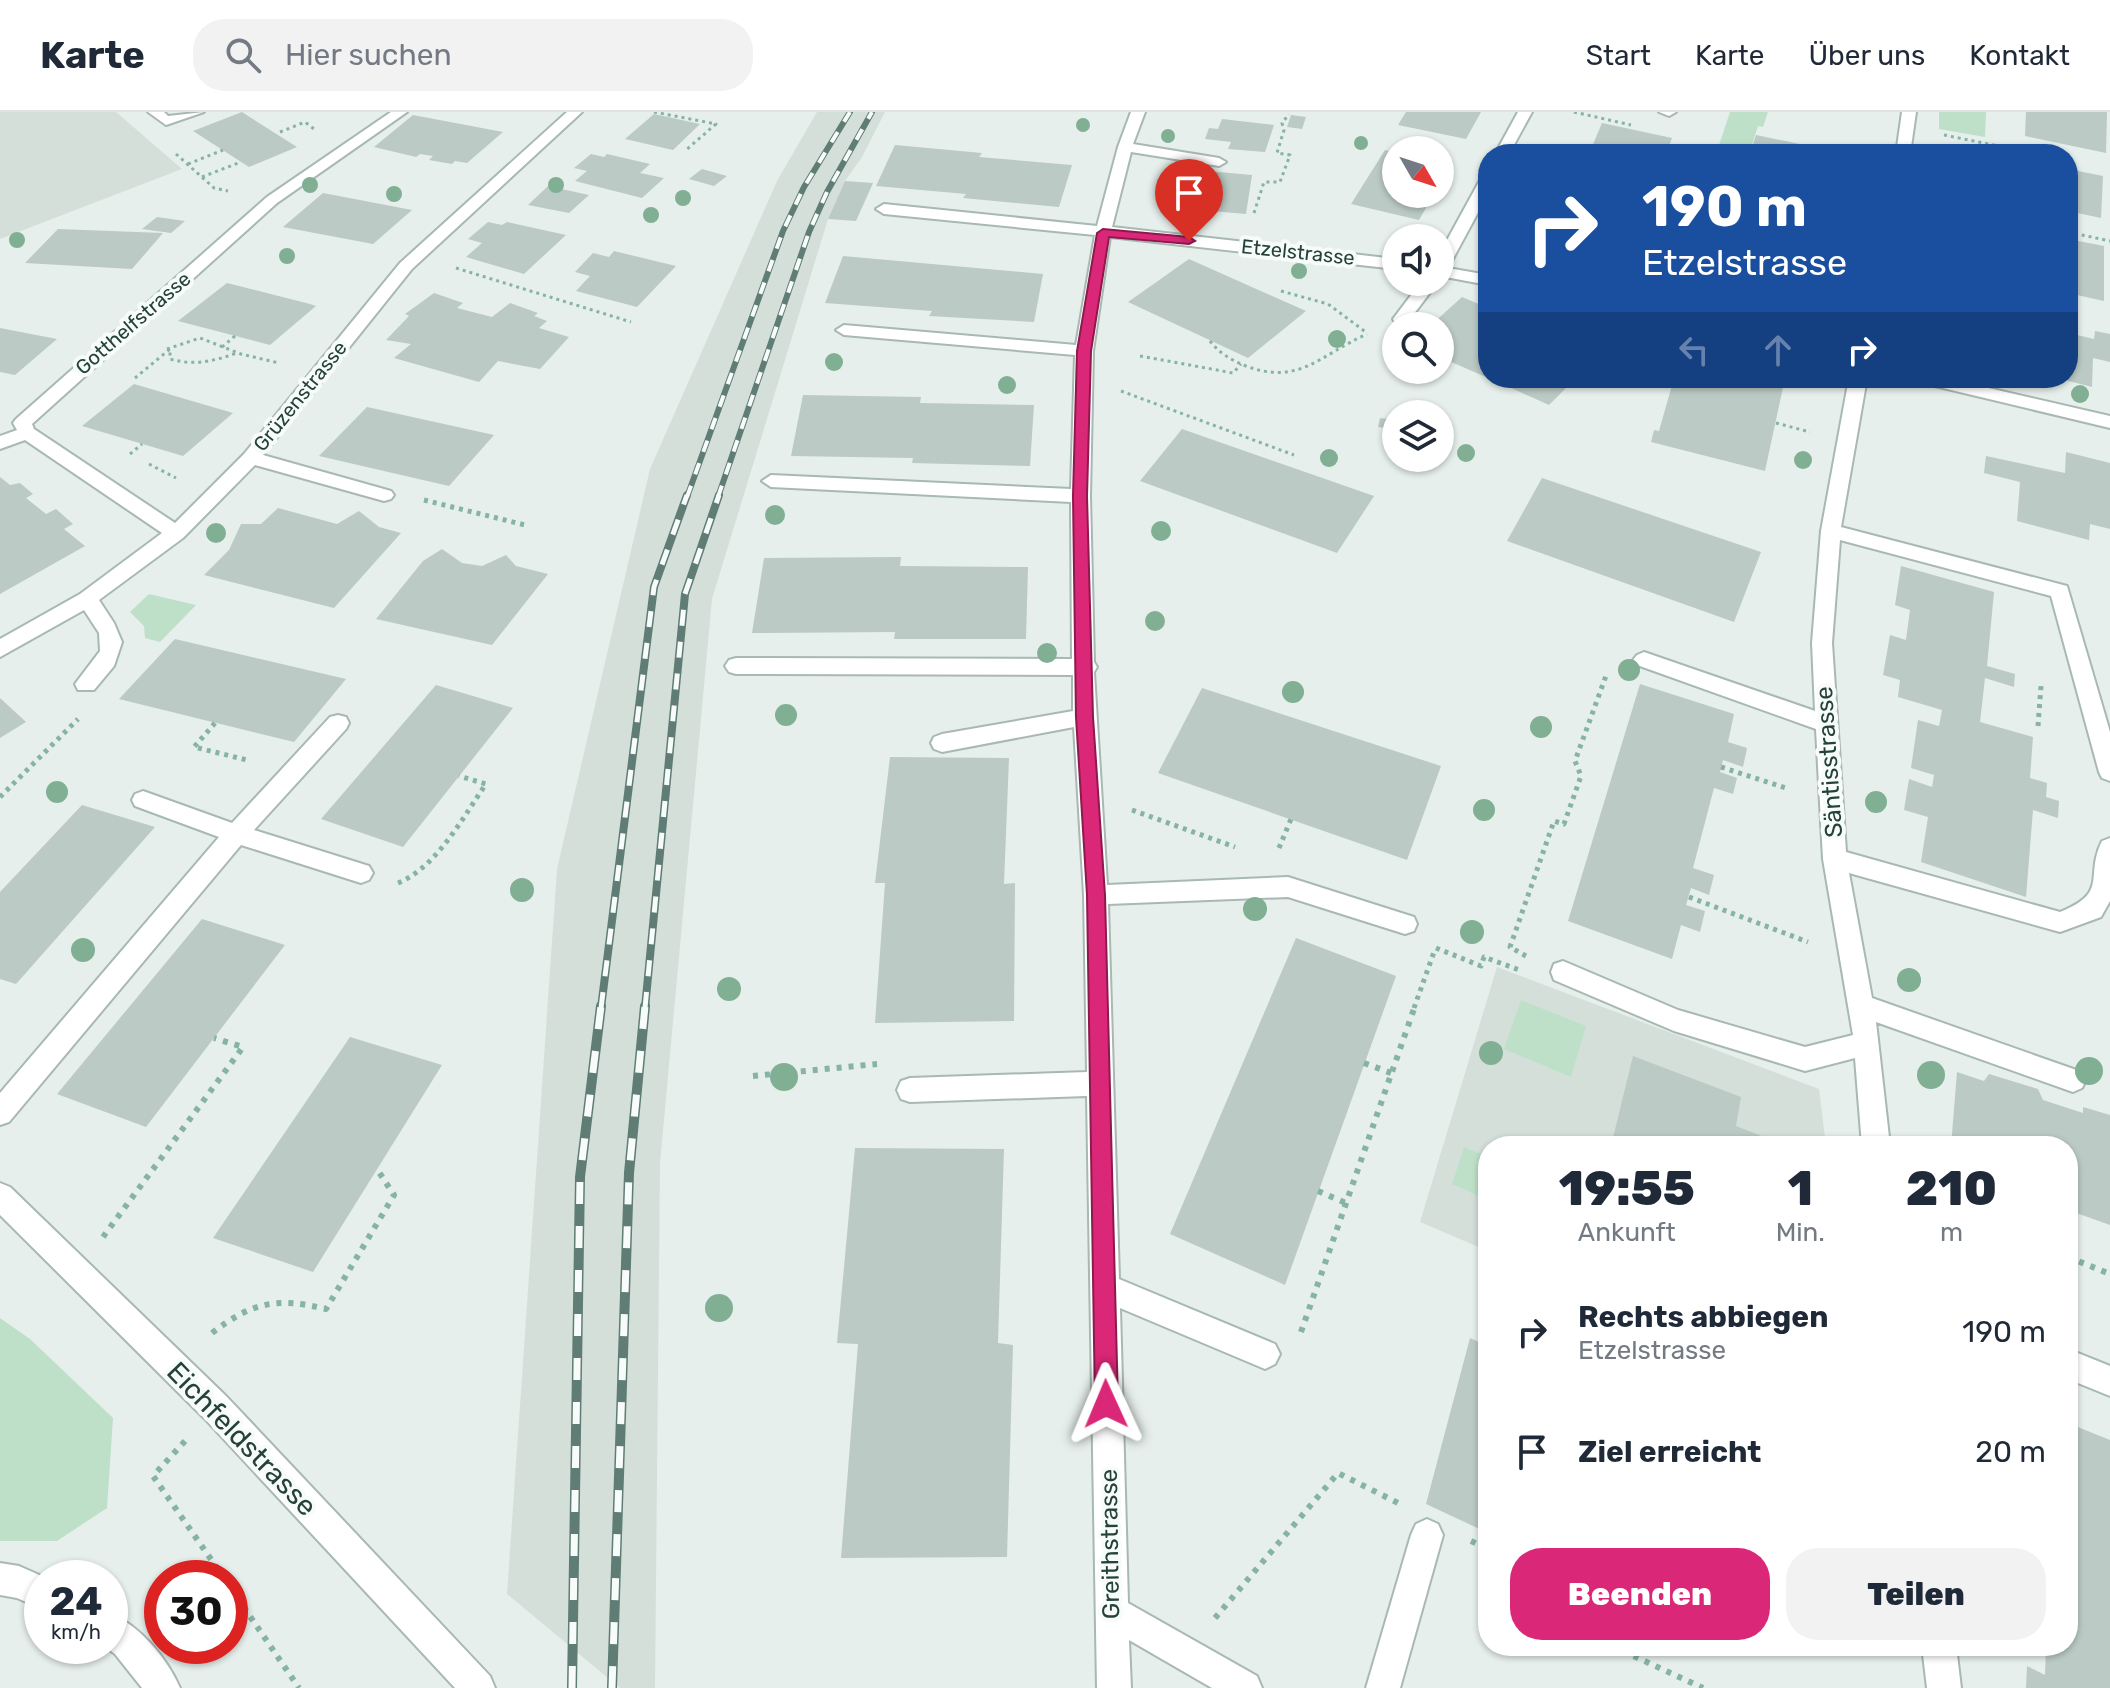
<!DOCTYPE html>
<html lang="de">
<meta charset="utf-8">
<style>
:root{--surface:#fff;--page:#f2f2f3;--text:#1f2937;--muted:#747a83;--line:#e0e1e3;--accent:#db2777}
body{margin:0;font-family:Rubik,sans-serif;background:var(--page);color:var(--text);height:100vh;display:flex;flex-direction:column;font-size:30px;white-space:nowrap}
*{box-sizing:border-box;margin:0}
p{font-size:26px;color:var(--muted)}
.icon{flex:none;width:44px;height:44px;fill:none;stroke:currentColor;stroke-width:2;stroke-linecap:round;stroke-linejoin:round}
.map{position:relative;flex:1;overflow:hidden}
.details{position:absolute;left:1478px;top:1024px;width:600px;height:520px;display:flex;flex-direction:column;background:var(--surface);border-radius:32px;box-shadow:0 2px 6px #0004}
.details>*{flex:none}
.top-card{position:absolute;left:1478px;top:32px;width:600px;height:244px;border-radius:32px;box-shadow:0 2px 6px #0004;background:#1a4fa0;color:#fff;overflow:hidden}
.needle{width:52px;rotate:129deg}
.controls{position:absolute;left:1382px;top:24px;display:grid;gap:16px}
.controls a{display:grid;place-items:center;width:72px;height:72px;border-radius:50%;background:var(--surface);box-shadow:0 2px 6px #0004;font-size:40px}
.speed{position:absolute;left:24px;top:1448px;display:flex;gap:16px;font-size:40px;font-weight:700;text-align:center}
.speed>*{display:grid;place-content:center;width:104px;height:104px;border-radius:50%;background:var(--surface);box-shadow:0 2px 6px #0004;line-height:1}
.speed small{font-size:20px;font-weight:400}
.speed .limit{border:12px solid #d22;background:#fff;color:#111}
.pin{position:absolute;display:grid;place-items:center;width:68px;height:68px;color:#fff;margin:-82px -34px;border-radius:50% 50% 50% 0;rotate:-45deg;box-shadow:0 0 8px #0007}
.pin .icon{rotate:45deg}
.me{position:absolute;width:88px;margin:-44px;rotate:359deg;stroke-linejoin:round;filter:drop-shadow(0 0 6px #0008)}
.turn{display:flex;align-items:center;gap:28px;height:168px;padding:0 32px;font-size:36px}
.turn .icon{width:104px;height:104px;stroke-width:2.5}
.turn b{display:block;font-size:56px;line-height:68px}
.lanes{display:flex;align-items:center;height:76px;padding:0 32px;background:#0003;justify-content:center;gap:40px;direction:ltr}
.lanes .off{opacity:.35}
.eta{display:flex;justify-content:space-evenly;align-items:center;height:136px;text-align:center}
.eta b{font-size:48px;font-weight:800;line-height:56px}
.button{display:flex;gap:16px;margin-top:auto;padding:16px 32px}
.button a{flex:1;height:92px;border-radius:32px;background:var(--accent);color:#fff;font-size:32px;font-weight:800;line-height:92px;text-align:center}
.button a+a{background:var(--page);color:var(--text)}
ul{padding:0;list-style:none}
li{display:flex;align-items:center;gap:24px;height:120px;padding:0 32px}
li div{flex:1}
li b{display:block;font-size:30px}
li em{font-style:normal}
header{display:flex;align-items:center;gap:48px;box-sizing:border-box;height:112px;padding:0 40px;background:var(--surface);border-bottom:2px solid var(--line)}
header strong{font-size:38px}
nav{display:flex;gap:44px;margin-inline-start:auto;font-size:28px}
.search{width:560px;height:72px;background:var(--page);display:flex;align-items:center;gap:20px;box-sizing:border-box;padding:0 28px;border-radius:32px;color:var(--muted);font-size:30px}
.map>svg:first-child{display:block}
.built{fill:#d4dfda}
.green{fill:#bfe0c8}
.building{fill:#bbcac4}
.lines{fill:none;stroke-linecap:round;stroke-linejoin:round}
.minor-casing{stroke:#a8b8b2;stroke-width:4}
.path-far2{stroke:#86b3a5;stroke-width:3;stroke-dasharray:3 4;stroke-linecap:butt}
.path-far1{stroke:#86b3a5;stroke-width:5;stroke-dasharray:4 5;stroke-linecap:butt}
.path{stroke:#86b3a5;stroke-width:6;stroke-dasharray:5 7;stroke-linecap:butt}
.minor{fill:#fff;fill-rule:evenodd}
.rail-far2-casing{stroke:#5f7d75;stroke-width:6}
.rail-far1-casing{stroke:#5f7d75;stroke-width:8}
.rail-casing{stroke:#5f7d75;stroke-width:10}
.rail-far2{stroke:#f7fbf9;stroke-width:4;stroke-dasharray:12;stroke-linecap:butt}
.rail-far1{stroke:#f7fbf9;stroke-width:5;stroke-dasharray:16;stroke-linecap:butt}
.rail{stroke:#f7fbf9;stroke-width:7;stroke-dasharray:22;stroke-linecap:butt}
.tree{fill:#80af93}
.route{fill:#db2777;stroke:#8e194d;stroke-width:2}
.labels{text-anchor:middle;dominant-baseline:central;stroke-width:8;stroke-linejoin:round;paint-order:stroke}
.far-street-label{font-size:20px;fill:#24423a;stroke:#f7fbf9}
.street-label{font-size:24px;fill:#24423a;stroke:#f7fbf9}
.near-street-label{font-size:28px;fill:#24423a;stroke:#f7fbf9}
</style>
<header>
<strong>Karte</strong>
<div class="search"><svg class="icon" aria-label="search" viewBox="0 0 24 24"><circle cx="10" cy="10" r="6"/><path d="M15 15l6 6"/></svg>Hier suchen</div>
<nav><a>Start</a><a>Karte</a><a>Über uns</a><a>Kontakt</a></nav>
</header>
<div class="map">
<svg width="2110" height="1576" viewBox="0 0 2110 1576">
<rect width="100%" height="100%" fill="#e6efeb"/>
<g class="built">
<polygon points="0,0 116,0 182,57 0,127"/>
<polygon points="817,0 885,0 862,45 845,69 828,107 712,487 660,1051 655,1576 620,1576 507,1482 557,757 650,357 777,69"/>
<polygon points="1497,855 1819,977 1826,1034 1488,1034 1488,1139 1420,1110"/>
</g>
<g class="green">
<polygon points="1730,0 1768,0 1763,15 1758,14 1749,42 1716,42"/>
<polygon points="1939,0 1986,0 1985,25 1939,17"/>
<polygon points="149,482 196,493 160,530 145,526 144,514 130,500"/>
<polygon points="1521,888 1586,914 1571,965 1504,937"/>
<polygon points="1464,1035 1488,1045 1488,1088 1452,1072"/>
<polygon points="0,1206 30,1227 113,1306 107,1396 57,1429 0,1429"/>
</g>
<g class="building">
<polygon points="242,0 259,11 297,35 249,55 193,19"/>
<polygon points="1406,0 1481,0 1466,27 1398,13"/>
<polygon points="2026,0 2107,0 2106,41 2025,24"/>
<polygon points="654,2 700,12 673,38 625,27"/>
<polygon points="413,3 503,20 467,51 455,49 452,52 429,48 433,44 420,42 416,45 374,35"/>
<polygon points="1291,3 1306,5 1302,17 1287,15"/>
<polygon points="1222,7 1274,13 1265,40 1228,37 1231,30 1205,27 1209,16 1218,17"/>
<polygon points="1602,11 1672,26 1666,42 1589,42"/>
<polygon points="1756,23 1834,39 1833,42 1750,42"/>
<polygon points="895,33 982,41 979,45 1072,53 1059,95 963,86 966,82 876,74"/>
<polygon points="1385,38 1396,40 1396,82 1434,82 1419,108 1351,92"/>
<polygon points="591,42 604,45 607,42 650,52 640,61 664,66 642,86 575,69 587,59 574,56"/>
<polygon points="702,57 727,64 714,74 689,67"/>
<polygon points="2068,57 2103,64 2101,106 2068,99"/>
<polygon points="1196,58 1252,63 1246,102 1188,97"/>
<polygon points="845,69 873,71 856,109 828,107"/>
<polygon points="548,74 589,83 569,101 528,93"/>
<polygon points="323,81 412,98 373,132 283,115"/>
<polygon points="157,105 185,109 171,121 142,117"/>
<polygon points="488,110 502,113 507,110 566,123 524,162 466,145 482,131 468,127"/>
<polygon points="58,117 163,121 132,157 25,151"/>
<polygon points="2068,127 2104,134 2104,189 2068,181"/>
<polygon points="614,139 647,147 676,154 637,195 576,179 590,164 575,160 593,141 609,145"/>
<polygon points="843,144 1043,162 1034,210 929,204 932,199 825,191"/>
<polygon points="1189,147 1254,176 1306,199 1248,246 1128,190"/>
<polygon points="227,171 310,192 316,194 270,233 178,209"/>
<polygon points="434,181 463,191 457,196 492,205 510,191 538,201 534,204 547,209 539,216 569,225 540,257 498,249 479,270 394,246 411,232 386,228 409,204 405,202"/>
<polygon points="1462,185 1488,196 1488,266 1440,245 1440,214 1430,214"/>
<polygon points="0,216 57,227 15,263 0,260"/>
<polygon points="2095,219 2110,222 2110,250 2093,246 2092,275 2061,267 2068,266 2068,221 2094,227"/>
<polygon points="1489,266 1576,266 1549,293"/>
<polygon points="1674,266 1785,266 1765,359 1651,330 1654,318 1659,319"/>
<polygon points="134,272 233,301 183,344 82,314"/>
<polygon points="803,283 921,285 920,291 1034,293 1030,354 912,351 913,346 791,344"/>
<polygon points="367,295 494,323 449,374 319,344"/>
<polygon points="1380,306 1396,308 1396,318 1378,315"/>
<polygon points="1182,317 1374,384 1337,441 1140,369"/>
<polygon points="2066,340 2110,351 2110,417 2090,412 2089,428 2017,409 2020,370 1984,361 1986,344 2065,361"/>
<polygon points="0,365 10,373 20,371 33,382 26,386 46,402 56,397 73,412 64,417 85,434 0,482"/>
<polygon points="1542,366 1761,440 1734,510 1507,429"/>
<polygon points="278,396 337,412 359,399 379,415 401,421 334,496 204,463 229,438 241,412 261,412"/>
<polygon points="442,437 462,451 482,454 506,443 516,454 548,462 492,533 376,507 423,449"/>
<polygon points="901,445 900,454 1028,455 1026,527 894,527 895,520 752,521 764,446"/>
<polygon points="1901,454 1994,480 1987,554 2015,562 2014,575 1985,566 1980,610 2033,625 2030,666 2047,671 2046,685 2059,689 2058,706 2033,698 2026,785 1921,750 1928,705 1904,698 1909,667 1932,675 1934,663 1911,656 1918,608 1939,614 1942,598 1898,585 1900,568 1883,563 1890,523 1906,528 1910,498 1895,493"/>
<polygon points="175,527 346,567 294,630 119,587"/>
<polygon points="1640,572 1734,602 1728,630 1747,636 1743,655 1723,648 1720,660 1737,666 1733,682 1714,676 1693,756 1714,763 1709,783 1691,776 1686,793 1705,799 1700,820 1681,813 1672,847 1568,809"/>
<polygon points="436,573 513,596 403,735 321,707"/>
<polygon points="1202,576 1441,654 1407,748 1158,661"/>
<polygon points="0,586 26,610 0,626"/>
<polygon points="890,645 1009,646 1004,772 1015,771 1014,909 875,911 885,771 875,771"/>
<polygon points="82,693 155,715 16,872 0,867 0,780"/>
<polygon points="202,807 285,833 146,1015 57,982"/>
<polygon points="1296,826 1396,864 1285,1173 1170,1122"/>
<polygon points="350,925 442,953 313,1160 213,1126"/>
<polygon points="1633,944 1741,985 1736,1014 1787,1034 1611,1034"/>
<polygon points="1957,960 1984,969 1989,962 2038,977 2043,988 2083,1001 2083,995 2110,1003 2110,1113 2068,1098 2068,1034 1951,1034"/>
<polygon points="855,1036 1004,1037 998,1231 1013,1233 1007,1445 841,1446 858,1232 837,1231"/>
<polygon points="1470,1226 1488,1234 1488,1421 1426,1392"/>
<polygon points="2068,1311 2110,1328 2110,1576 2026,1576 2027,1554 2045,1563 2046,1534 2068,1534"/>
</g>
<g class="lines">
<g class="minor-casing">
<g id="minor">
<polygon points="148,0 164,0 168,4 204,0 166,13"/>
<polygon points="391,0 407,0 277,91 32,312 34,317 175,411 244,342 400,151 567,0 582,0 412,157 263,343 391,379 394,383 391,387 384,389 255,353 183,426 99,488 114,511 122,530 114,554 94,578 78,578 75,572 100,539 99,521 84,498 0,545 0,527 80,482 162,421 25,328 0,337 0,324 17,318 13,311 16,307 267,85"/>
<polygon points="1131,0 1145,0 1133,32 1219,46 1226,50 1219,54 1131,40 1112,115 1396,147 1396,157 1110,125 1093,239 1090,384 1094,550 1097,555 1094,560 1107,773 1288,765 1414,805 1417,812 1414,819 1405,822 1288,785 1108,792 1119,1167 1275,1232 1280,1242 1275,1252 1265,1257 1120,1196 1128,1491 1257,1564 1262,1576 1212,1576 1129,1528 1131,1576 1097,1576 1087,984 910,990 901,987 897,978 901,969 910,966 1087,960 1084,783 1074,615 942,640 934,637 931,631 934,625 942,622 1073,599 1073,563 736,562 729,560 725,554 729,548 736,546 1072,547 1071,390 771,375 762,369 771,363 1071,377 1075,243 844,223 836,218 844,213 1076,233 1095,123 884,102 876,97 884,92 1097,114 1118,35"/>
<polygon points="1518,0 1532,0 1509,42 1495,42"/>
<polygon points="1659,0 1676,0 1669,4"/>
<polygon points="1902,0 1916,0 1910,42 1896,42"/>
<polygon points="1488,63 1488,82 1448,156 1488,163 1488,173 1440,164 1440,141 1480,68"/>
<polygon points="1421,170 1438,170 1407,211 1395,211 1393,207"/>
<path d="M1849 266H1867L1841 415 2067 474 2110 620V669L2102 666 2099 660 2051 484 1840 428 1832 531 1846 740 2060 800C2110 780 2084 765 2102 729L2110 726V789L2101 805 2060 820 1849 761 1872 886 2082 960 2086 968 2082 976 2073 980 1876 910 1890 1034H1862L1855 946 1805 959 1674 919 1554 868 1551 860 1554 852 1563 849 1678 898 1805 935 1853 923 1823 747 1816 617 1637 553 1633 548 1637 543 1644 540 1815 599 1812 531 1821 419Z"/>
<polygon points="1913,266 1945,266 2110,304 2110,316 1922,271"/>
<polygon points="338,603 346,605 349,611 346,617 254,718 369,754 373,761 369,768 361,771 241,733 9,1010 0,1013 0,981 219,725 135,694 132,688 135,682 143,679 232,711 330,605"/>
<polygon points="0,1071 10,1075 227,1285 490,1564 495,1576 455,1576 205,1307 0,1103"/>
<polygon points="2068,1237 2110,1254 2110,1284 2068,1267"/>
<polygon points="1427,1407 1438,1412 1443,1423 1400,1576 1366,1576 1411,1423 1416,1412"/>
<polygon points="0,1451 19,1454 46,1466 42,1466 42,1497 17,1486 0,1483"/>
<path d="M110 1501C140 1514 167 1546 180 1576H142L115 1542 104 1534H110Z"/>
<polygon points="1922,1534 1956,1534 1961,1576 1927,1576"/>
</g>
</g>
<g class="path-far2">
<polyline points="654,0 716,12 686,38"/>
<polyline points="1574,0 1631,13"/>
<polyline points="280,20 305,10 314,17"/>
<polyline points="1944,23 2038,42"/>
<polyline points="176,42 214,76 228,79"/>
<polyline points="1673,42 1677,31"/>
<polyline points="188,52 223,38"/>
<polyline points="202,65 241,50"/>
<polyline points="1254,101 1264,70 1280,70 1290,43 1277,41 1284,18 1282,11 1289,2"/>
<polyline points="2068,120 2110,129"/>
<polyline points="456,156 631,210"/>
<polyline points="1281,179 1328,192 1367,221"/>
<path d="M1210 229C1219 241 1231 248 1246 254 1299 274 1320 243 1367 222"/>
<polyline points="222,235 235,224"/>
<polyline points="167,237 200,226 241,242 279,251"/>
<polyline points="1140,244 1233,261 1241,252"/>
<path d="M135 266 170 237V247C194 254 214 249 237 241"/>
<polyline points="1121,279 1294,343"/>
<polyline points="1776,311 1810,320"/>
<polyline points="130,342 142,332"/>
<polyline points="149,352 176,366"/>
</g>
<g class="path-far1">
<polyline points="424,388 525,413"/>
<polyline points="215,611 194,635 247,648"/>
<polyline points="2038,614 2041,574"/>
<polyline points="1721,655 1789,677"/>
<polyline points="0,685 78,607"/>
<polyline points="1132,698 1235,735"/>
<polyline points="1279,736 1291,707"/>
<path d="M398 771C437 755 463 705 486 672L459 664"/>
<polyline points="1689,785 1808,830"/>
<polyline points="1436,836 1481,854 1484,845 1522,859"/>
<polyline points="1526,844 1510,835 1554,709 1564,712 1581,664 1575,649 1607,561"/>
<polyline points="1414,896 1434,840"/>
</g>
<g class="path">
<polyline points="1364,951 1391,961"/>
<polyline points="753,964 877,952"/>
<polyline points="1318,1079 1346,1091"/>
<polyline points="103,1125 243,935 214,926"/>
<polyline points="2068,1145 2110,1162"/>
<polyline points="1301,1220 1415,894"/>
<path d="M212 1221C252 1190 277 1185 326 1197L394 1083 377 1057"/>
<polyline points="185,1329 153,1364 224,1466"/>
<polyline points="1471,1429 1488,1437"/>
<polyline points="230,1475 299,1576"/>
<polyline points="1215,1506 1338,1361 1398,1391"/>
<polyline points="1612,1534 1703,1576"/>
</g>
<use href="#minor" class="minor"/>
<g class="rail-far2-casing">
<g id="rail-far2">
<polyline points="687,385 783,119 804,75 850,0"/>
<polyline points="718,385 809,120 827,80 872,0"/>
</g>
</g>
<g class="rail-far1-casing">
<g id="rail-far1">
<polyline points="601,896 654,475 687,383"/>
<polyline points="645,896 685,482 719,383"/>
</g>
</g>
<g class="rail-casing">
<g id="rail">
<polyline points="572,1576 580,1065 601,894"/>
<polyline points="612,1576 629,1061 645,894"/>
</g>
</g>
<use href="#rail-far2" class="rail-far2"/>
<use href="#rail-far1" class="rail-far1"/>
<use href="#rail" class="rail"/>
</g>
<g class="tree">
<circle cx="1083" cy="13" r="7"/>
<circle cx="1168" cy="24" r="7"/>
<circle cx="1361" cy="31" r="7"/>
<circle cx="310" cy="73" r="8"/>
<circle cx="556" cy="73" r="8"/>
<circle cx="394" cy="82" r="8"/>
<circle cx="683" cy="86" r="8"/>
<circle cx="651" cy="103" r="8"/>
<circle cx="17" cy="128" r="8"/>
<circle cx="287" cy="144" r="8"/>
<circle cx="1299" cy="159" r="8"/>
<circle cx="1337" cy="227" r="9"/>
<circle cx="834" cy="250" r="9"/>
<circle cx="1007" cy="273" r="9"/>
<circle cx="2080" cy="282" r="9"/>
<circle cx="1466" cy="341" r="9"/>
<circle cx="1329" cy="346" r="9"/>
<circle cx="1803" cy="348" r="9"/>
<circle cx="775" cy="403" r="10"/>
<circle cx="1161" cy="419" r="10"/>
<circle cx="216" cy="421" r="10"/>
<circle cx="1155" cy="509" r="10"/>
<circle cx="1047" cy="541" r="10"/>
<circle cx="1629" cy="558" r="11"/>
<circle cx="1293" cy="580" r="11"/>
<circle cx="786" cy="603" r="11"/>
<circle cx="1541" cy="615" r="11"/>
<circle cx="57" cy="680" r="11"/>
<circle cx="1876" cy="690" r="11"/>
<circle cx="1484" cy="698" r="11"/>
<circle cx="522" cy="778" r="12"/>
<circle cx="1255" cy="797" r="12"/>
<circle cx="1472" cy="820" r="12"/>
<circle cx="83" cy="838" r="12"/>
<circle cx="1909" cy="868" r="12"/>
<circle cx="729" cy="877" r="12"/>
<circle cx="1491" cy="941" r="12"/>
<circle cx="2089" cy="959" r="14"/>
<circle cx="1931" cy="963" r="14"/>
<circle cx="784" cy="965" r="14"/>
<circle cx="719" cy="1196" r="14"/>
</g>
<polygon class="route" points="1103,117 1189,125 1195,129 1189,132 1109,125 1091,239 1087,384 1093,605 1105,783 1118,1292 1115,1301 1106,1304 1098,1301 1095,1292 1087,783 1076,605 1073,384 1077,239 1097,121"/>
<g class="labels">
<g class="far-street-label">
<text transform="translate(1298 140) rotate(6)">Etzelstrasse</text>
<text transform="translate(133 211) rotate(-41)">Gotthelfstrasse</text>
<text transform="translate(300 284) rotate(-51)">Grüzenstrasse</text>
</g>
<g class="street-label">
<text transform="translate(1829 650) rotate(-94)">Säntisstrasse</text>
<text transform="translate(1110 1432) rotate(-91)">Greithstrasse</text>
</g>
<g class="near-street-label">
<text transform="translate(242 1327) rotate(46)">Eichfeldstrasse</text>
</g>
</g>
</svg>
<div class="controls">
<a><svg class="needle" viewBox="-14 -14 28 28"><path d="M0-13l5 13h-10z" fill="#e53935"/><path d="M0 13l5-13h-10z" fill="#747a83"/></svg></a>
<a><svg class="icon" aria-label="sound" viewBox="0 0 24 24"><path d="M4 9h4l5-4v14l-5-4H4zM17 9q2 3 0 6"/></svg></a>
<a><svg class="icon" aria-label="search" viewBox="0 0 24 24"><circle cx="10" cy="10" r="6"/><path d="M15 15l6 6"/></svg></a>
<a><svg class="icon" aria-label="layers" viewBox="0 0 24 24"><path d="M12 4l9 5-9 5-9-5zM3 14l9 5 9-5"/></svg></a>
</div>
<div class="speed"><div>24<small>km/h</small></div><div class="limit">30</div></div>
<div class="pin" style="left:1189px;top:129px;background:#d93025"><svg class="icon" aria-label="arrive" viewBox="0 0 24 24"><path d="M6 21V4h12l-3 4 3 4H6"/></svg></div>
<svg class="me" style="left:1106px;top:1292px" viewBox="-20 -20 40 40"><path d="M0-17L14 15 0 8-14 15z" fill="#db2777" stroke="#fff" stroke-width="4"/></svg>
<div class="top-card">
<div class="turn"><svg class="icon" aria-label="right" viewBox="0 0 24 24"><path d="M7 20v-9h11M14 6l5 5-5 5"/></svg><div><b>190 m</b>Etzelstrasse</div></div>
<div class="lanes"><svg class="icon off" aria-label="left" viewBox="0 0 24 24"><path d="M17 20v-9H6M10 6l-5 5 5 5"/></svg><svg class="icon off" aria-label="ahead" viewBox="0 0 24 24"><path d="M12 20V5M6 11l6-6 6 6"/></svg><svg class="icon" aria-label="right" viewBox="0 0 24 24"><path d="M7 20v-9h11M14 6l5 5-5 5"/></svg></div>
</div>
<section class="details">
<div class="eta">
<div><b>19:55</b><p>Ankunft</p></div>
<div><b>1</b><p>Min.</p></div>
<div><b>210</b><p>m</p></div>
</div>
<ul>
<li><svg class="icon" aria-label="right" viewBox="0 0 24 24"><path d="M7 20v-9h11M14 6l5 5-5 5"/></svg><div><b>Rechts abbiegen</b><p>Etzelstrasse</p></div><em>190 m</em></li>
<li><svg class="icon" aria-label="arrive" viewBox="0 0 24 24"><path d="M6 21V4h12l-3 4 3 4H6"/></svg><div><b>Ziel erreicht</b></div><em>20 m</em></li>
</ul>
<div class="button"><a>Beenden</a><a>Teilen</a></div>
</section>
</div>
